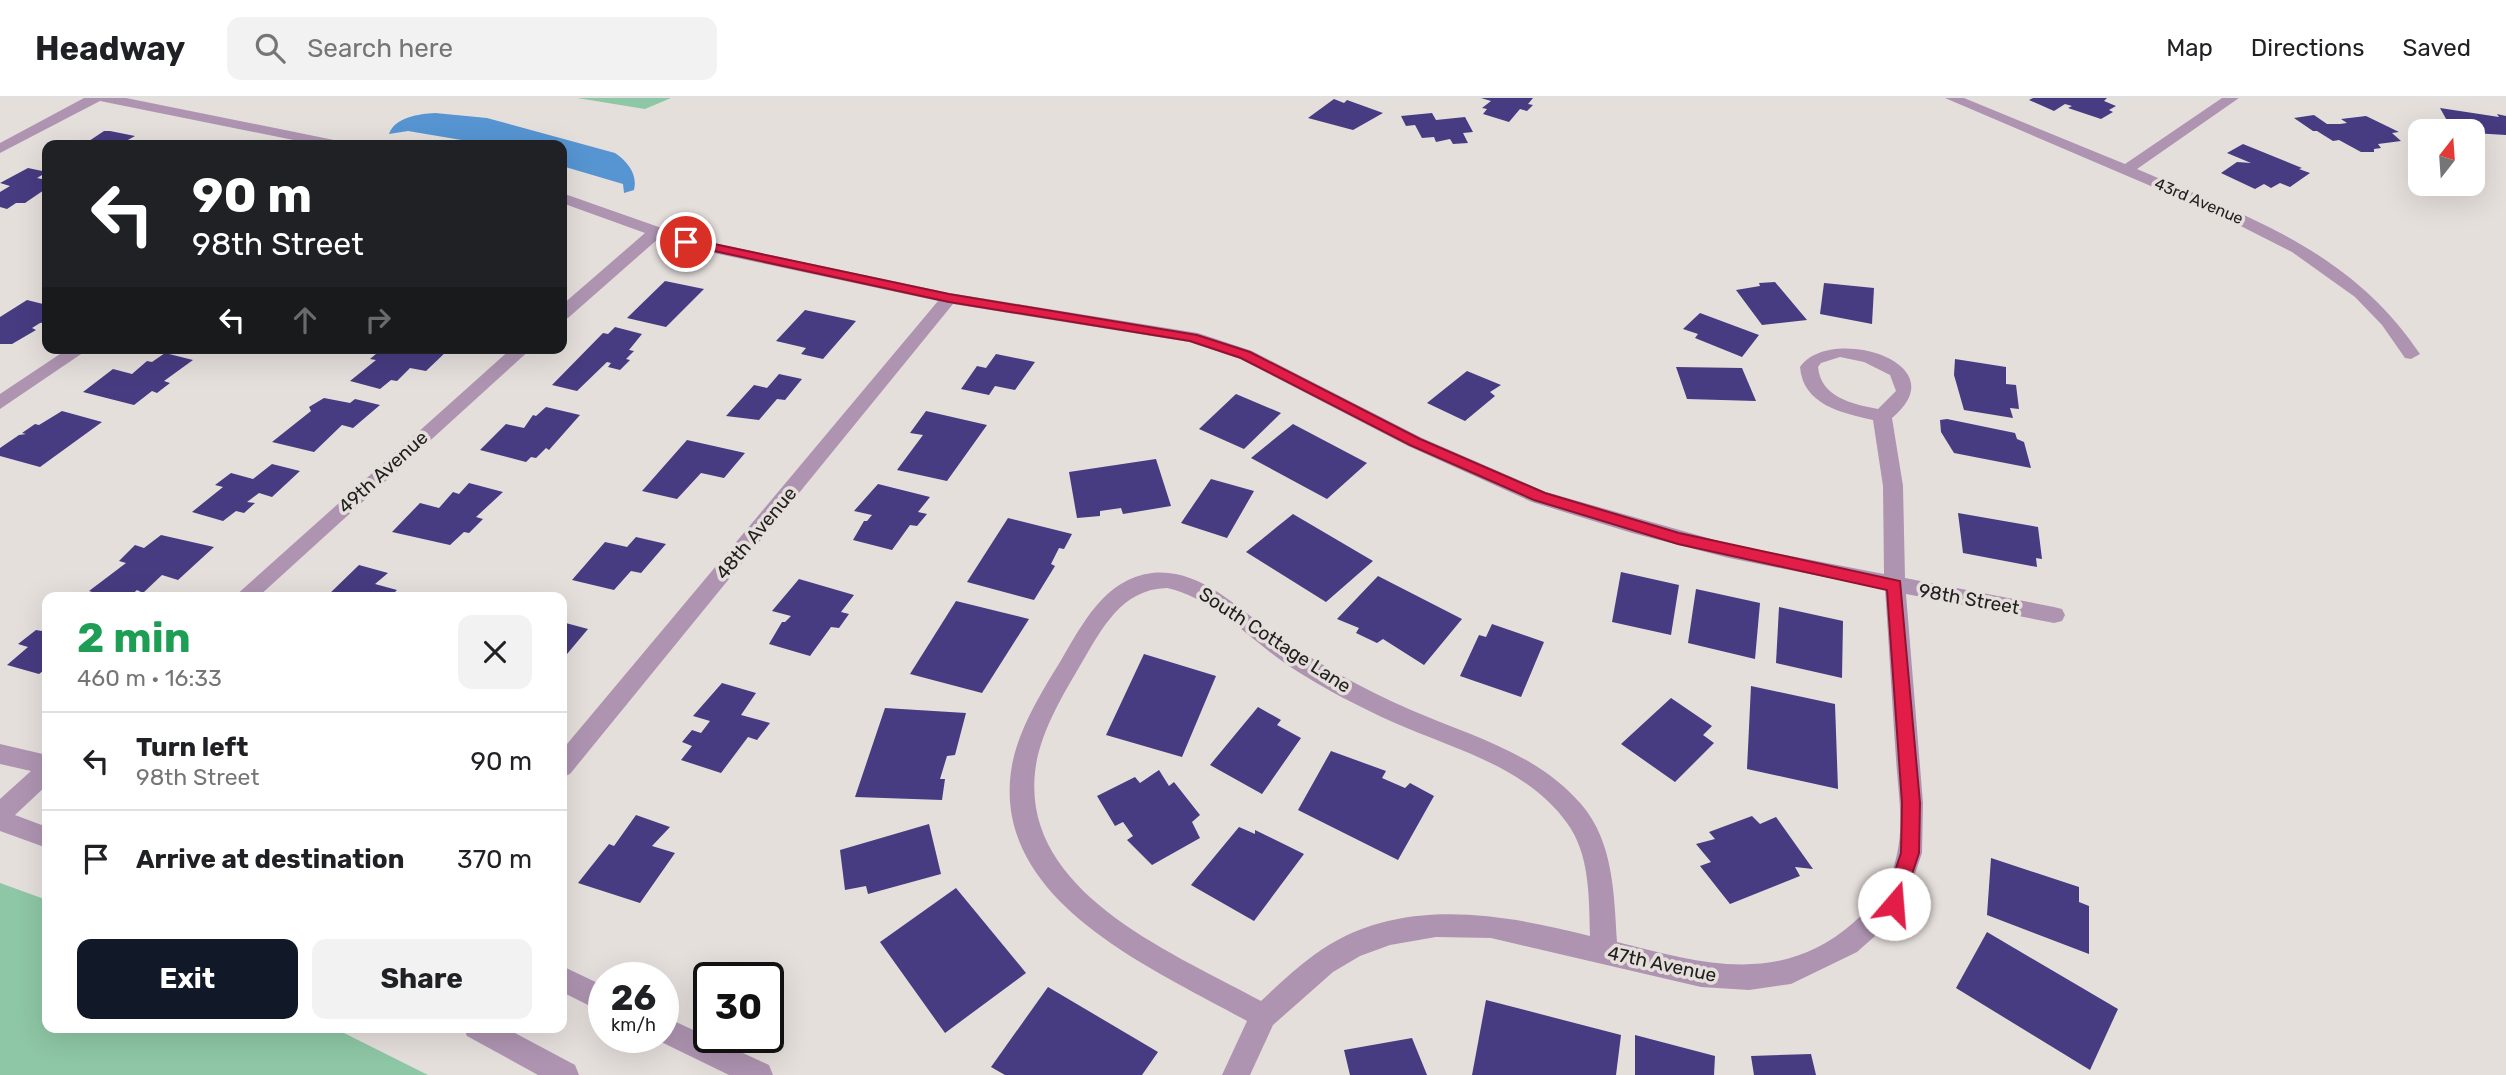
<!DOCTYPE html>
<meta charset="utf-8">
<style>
:root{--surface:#fff;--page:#f2f2f2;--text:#202124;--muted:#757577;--line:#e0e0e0;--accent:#111827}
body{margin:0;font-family:Rubik,sans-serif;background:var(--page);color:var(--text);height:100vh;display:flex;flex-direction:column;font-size:26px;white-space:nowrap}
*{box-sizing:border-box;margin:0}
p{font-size:23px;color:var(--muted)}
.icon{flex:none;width:38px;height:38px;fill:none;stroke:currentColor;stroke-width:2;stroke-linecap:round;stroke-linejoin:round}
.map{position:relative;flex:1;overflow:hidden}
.details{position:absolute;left:42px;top:494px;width:525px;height:441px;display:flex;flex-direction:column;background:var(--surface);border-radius:14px;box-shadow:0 7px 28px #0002}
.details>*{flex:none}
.guide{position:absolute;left:42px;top:42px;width:525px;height:214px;border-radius:14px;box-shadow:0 7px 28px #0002;background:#202124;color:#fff;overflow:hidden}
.needle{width:46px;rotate:17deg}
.tools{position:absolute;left:2408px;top:21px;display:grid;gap:14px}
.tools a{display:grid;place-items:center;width:77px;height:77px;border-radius:14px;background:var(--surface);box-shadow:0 7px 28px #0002;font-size:35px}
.speed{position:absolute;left:588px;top:864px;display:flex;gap:14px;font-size:35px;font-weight:700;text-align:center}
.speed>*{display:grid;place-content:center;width:91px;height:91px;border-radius:50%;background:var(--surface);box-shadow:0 7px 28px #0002;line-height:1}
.speed small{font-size:18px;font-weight:400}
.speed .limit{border:4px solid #111;border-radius:10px;background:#fff;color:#111}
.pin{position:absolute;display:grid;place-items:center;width:60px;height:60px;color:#fff;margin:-30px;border:4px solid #fff;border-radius:50%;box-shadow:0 2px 7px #0007}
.me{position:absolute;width:77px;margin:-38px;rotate:18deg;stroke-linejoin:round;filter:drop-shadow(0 0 5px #0008)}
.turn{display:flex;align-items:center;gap:24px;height:147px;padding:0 35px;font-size:32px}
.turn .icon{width:91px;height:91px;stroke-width:2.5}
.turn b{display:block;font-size:49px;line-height:60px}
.lanes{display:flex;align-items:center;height:66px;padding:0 35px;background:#0003;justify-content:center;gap:35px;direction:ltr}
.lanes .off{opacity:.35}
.round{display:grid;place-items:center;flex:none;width:74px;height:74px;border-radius:14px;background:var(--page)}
.overview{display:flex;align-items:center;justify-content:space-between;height:119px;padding:0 35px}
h1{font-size:42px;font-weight:700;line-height:52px;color:#1e9e55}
.primary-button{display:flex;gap:14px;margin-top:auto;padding:14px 35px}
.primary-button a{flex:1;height:80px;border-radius:14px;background:var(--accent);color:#fff;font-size:28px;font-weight:700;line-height:80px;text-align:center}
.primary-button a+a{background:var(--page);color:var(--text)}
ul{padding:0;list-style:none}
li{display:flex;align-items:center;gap:21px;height:98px;padding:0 35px;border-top:2px solid var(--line)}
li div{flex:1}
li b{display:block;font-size:26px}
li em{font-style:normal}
header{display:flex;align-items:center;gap:42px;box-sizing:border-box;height:98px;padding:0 35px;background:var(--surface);border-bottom:2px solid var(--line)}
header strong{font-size:33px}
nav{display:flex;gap:38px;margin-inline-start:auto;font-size:24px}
.search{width:490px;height:63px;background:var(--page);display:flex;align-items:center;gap:18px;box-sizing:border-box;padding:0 24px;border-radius:14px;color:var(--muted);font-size:26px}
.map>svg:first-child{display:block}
.green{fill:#8ec7a5}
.water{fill:#5695d2}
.building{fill:#473b81}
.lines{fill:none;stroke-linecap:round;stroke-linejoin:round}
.minor{fill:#ae94b1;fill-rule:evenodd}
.route{fill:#e11d48;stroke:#92132f;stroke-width:2}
.labels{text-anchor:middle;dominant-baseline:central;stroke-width:7;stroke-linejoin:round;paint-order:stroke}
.far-street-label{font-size:16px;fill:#232120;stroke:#e5dfdc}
.street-label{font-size:19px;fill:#232120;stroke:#e5dfdc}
</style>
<header>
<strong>Headway</strong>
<div class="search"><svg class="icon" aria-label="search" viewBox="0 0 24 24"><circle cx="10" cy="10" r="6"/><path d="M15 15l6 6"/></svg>Search here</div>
<nav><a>Map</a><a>Directions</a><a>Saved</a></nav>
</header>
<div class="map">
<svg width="2506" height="977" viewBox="0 0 2506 977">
<rect width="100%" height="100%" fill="#e5dfdc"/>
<g class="green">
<polygon points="577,0 671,0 645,11"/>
<polygon points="0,785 47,802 47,929 332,929 428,977 0,977"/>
</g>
<path class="water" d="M435 15 487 20 615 55C627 63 638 76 634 92L624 95 623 86 562 68V47H491L408 33 389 36C395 19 419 16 435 15Z"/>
<g class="building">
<polygon points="1481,0 1533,0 1528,6 1533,7 1527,13 1520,11 1509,24 1483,16 1487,11 1482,10 1491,3"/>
<polygon points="2033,0 2107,0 2104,3 2116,8 2109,12 2113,14 2101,21 2068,10 2072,8 2065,6 2054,13 2029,2"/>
<polygon points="1334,1 1344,5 1347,2 1383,15 1353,32 1308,20"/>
<polygon points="2440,10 2499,19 2497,16 2506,18 2506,37 2473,35 2469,30 2450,28"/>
<polygon points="1432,15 1436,22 1465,19 1473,34 1463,35 1468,45 1453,46 1450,41 1436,44 1434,39 1422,40 1415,27 1406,28 1401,18"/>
<polygon points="2314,17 2327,26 2340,26 2347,25 2341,21 2366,18 2399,34 2392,35 2401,43 2378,46 2381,50 2374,51 2374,54 2361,54 2339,42 2333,43 2317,33 2313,33 2294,20"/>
<polygon points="104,33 110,33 135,38 119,47 83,47"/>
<polygon points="2243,46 2302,70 2299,71 2310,75 2290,89 2280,85 2271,90 2264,86 2255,91 2221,75 2237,64 2251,65 2227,55"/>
<polygon points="28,70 47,74 37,80 47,82 47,90 25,105 16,105 7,111 0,109 0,94 10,88 0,85"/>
<polygon points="665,183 704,191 666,229 627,220"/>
<polygon points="1775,184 1807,222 1762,227 1736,192 1760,188 1759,185"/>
<polygon points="1824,185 1874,190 1872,226 1820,216"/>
<polygon points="27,202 47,207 47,224 40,225 32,230 36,232 12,246 0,246 0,219"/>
<polygon points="805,212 856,223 823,261 801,256 806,250 776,243"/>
<polygon points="1700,215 1759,237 1742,259 1695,240 1698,236 1683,231"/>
<polygon points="615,229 642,236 629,252 634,253 626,261 630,262 620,272 608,269 611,265 607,264 577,293 552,287 603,235 608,236"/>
<polygon points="383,250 388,251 449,251 426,273 410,270 397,283 391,282 380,291 350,283 376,262 370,261"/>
<polygon points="165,255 193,262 164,283 170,285 157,295 152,293 134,307 83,294 113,271 132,276 147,263 152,264"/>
<polygon points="996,256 1035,264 1015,292 995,288 989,297 961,291 977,268 986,270"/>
<polygon points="1955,261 2006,269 2006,286 2016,287 2019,311 2010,310 2013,320 1964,312 1954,277"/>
<polygon points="1676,269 1742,270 1756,303 1687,301"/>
<polygon points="1467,273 1501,287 1490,294 1495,298 1465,323 1427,305"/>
<polygon points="779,276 802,281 785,302 777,301 759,322 726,318 754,287 767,290"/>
<polygon points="1236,296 1281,315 1244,351 1199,331"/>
<polygon points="324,300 350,305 355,301 380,307 353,330 342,327 314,354 272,344 311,313 309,309"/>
<polygon points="546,309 580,317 549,352 546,350 536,360 531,359 526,364 480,352 506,326 524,330 533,317 536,318"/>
<polygon points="62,313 102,324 40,369 0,358 0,350 19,337 26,336 22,335 35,326 39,327"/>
<polygon points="926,313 987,327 947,383 897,372 923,337 910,335"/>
<polygon points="1947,321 2015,335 2017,341 2024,344 2031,370 1954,355 1941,334 1940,322"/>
<polygon points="1293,326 1367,365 1327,401 1251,360"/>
<polygon points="687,342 745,355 724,380 701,375 677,401 642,393"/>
<polygon points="1156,361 1171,408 1123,416 1121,410 1100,413 1100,418 1077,420 1069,374"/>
<polygon points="272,366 300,373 272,399 259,395 247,404 255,405 244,415 236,413 223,423 192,414 223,389 215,387 231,375 253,381"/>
<polygon points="1211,381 1254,393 1227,440 1181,425"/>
<polygon points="469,385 503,394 476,419 483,421 469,435 464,434 450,447 392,434 420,405 439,410 453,394 459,396"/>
<polygon points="878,386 930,399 918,414 927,416 917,428 910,427 892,452 853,442 864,423 867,423 872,417 854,413"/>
<polygon points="1958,415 2038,429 2042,461 2036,460 2037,469 1963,455"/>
<polygon points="1293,416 1373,463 1326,504 1246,454"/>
<polygon points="1008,420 1072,436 1064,451 1059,450 1051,466 1055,468 1034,502 967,484"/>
<polygon points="161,437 214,449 178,482 162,477 143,495 137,492 129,499 107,499 89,493 126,465 119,463 135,447 144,450"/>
<polygon points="636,439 666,446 641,475 631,473 614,492 572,482 605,444 627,449"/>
<polygon points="359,467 388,475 375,486 397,492 390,499 327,498"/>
<polygon points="1621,474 1679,487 1671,537 1612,524"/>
<polygon points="1378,478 1462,521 1424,567 1383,541 1377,545 1356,535 1359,530 1337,521"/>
<polygon points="799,481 854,497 841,514 849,516 839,530 831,529 810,558 769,546 782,524 785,524 791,518 772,513"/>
<polygon points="1696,491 1760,505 1755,561 1688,545"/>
<polygon points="956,503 1029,521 982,595 910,576"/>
<polygon points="1779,509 1843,523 1842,580 1776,565"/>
<polygon points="562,524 588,531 562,562"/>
<polygon points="1492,526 1544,544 1521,599 1460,578 1479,537 1486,539"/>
<polygon points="36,532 47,534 47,570 39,576 7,567 28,549 18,546"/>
<polygon points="1144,556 1216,578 1182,659 1106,637"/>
<polygon points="722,585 756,595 741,617 770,625 757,642 748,639 721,675 681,662 692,648 682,644 692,632 701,635 710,623 693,618"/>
<polygon points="1751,588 1835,606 1838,691 1747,671"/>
<polygon points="1671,600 1712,628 1703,637 1714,645 1675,684 1621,646"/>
<polygon points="1258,609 1281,622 1277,627 1301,640 1262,696 1210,667"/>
<polygon points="885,610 966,615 955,657 947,658 940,681 945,681 942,702 855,699"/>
<polygon points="1331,653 1386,673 1382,680 1405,690 1410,685 1434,698 1398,762 1298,712"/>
<polygon points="1159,672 1169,688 1174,684 1200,717 1192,724 1200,740 1152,767 1127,742 1133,738 1123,724 1115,728 1097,698 1135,679 1140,685"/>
<polygon points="636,717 670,729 652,748 675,755 640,805 578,785 609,746 614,748"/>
<polygon points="1752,718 1760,726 1776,719 1813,771 1795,769 1800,778 1730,806 1700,768 1711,764 1696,746 1715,741 1709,734"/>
<polygon points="929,726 941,776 868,796 866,788 845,792 840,752"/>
<polygon points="1239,729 1255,736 1255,732 1304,756 1254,823 1191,787"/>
<polygon points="1991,760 2079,789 2079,804 2089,808 2089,856 1987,817"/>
<polygon points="956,790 1026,875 945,935 880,844"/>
<polygon points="1987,834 2118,911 2090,972 1956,890"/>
<polygon points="1048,889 1158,954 1142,977 1005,977 991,969"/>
<polygon points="1486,902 1621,937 1616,977 1472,977"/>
<polygon points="1635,937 1715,958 1714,977 1635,977"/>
<polygon points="1412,940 1427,977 1350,977 1344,952"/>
<polygon points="1811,956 1816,977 1754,977 1751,958"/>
</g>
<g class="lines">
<g class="minor">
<polygon points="84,0 126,0 339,43 346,47 318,47 100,3 0,55 0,45"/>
<path d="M1945 0H1964L2125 66 2222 0H2239L2137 71C2248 119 2349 151 2420 256L2411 261 2405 260 2382 227 2355 199 2292 154 2221 118Z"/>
<path d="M562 95 690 140 949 195 1198 235 1252 253 1422 340 1546 394 1729 446 1884 476 1883 388 1873 322C1842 315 1803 307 1800 269 1829 226 1960 264 1892 320L1903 388 1905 480 2054 509 2062 511 2065 517 2062 523 2054 525 1906 496 1923 705 1922 755 1902 814 1857 854 1791 886 1749 892 1701 889 1491 840 1436 839 1390 847 1360 858 1333 874 1273 927 1250 977H1222L1247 923C1152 870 988 802 1012 667 1019 630 1041 595 1060 564 1082 527 1104 481 1152 475 1198 470 1234 507 1268 531 1313 563 1361 590 1411 612 1471 638 1537 655 1581 706 1614 744 1614 797 1617 844 1700 865 1780 889 1853 825 1879 802 1889 792 1897 756 1904 727 1898 691 1896 661 1892 604 1889 548 1885 491L1729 460 1632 435 1532 404 1408 348 1240 261 1189 244 953 206 570 676 562 679V652L938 203 686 149 659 140 568 220 562 221V207L645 135 562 105ZM1840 259 1864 264 1890 277 1896 293 1878 311C1853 306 1821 300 1818 269L1821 265ZM1167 490C1214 500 1252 544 1292 570 1325 591 1359 609 1395 625 1454 651 1527 669 1567 725 1590 756 1589 800 1590 838 1499 815 1396 797 1314 857 1296 870 1278 887 1261 903 1172 854 1016 793 1036 667 1042 631 1063 597 1081 566 1102 531 1121 491 1167 490Z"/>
<polygon points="69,250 90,250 0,311 0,296"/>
<polygon points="512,250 532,250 258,499 234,499"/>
<polygon points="0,646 47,657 47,687 15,717 47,729 47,750 0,733 0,701 31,673 0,666"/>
<polygon points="562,868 604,888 604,915 562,894"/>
<polygon points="663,918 769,967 773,977 729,977 653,940 663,940"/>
<polygon points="463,929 504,929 575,967 579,977 538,977 467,938"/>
</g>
</g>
<polygon class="route" points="686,140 949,196 1197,237 1250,254 1420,341 1545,395 1679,435 1900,483 1920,705 1919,755 1900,812 1894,814 1887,812 1884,806 1901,755 1902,705 1887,492 1678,446 1534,402 1410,347 1241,260 1190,243 949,204 682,146 682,141"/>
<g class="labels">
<g class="far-street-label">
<text transform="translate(2199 103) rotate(23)">43rd Avenue</text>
</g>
<g class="street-label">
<text transform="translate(383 374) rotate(-42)">49th Avenue</text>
<text transform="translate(756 435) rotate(-50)">48th Avenue</text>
<text transform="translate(1969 501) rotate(10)">98th Street</text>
<text transform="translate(1275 542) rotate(33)">South Cottage Lane</text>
<text transform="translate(1662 866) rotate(12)">47th Avenue</text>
</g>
</g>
</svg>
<div class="tools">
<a><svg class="needle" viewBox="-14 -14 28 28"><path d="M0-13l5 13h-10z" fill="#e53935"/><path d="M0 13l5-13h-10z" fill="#757577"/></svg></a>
</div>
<div class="speed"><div>26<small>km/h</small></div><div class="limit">30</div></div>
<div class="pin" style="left:686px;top:144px;background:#d93025"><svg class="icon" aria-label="arrive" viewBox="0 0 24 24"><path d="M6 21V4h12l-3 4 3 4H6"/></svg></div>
<svg class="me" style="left:1894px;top:806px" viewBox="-20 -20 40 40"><circle r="19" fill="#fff"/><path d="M0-13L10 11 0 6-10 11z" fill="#e11d48"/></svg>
<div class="guide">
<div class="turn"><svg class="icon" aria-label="left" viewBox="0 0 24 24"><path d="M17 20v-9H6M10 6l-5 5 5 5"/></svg><div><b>90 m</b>98th Street</div></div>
<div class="lanes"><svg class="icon" aria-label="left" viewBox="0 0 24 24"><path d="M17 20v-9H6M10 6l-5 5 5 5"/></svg><svg class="icon off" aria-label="ahead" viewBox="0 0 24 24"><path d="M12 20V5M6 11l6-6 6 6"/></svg><svg class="icon off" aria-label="right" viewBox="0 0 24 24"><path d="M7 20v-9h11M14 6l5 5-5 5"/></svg></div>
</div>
<section class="details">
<div class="overview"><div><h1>2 min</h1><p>460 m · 16:33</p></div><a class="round"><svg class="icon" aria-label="close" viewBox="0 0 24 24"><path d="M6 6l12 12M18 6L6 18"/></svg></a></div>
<ul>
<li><svg class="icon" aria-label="left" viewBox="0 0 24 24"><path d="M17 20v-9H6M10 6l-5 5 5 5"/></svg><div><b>Turn left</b><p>98th Street</p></div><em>90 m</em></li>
<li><svg class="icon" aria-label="arrive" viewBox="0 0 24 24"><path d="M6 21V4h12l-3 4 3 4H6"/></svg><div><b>Arrive at destination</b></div><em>370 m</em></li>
</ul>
<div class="primary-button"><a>Exit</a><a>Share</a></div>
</section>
</div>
